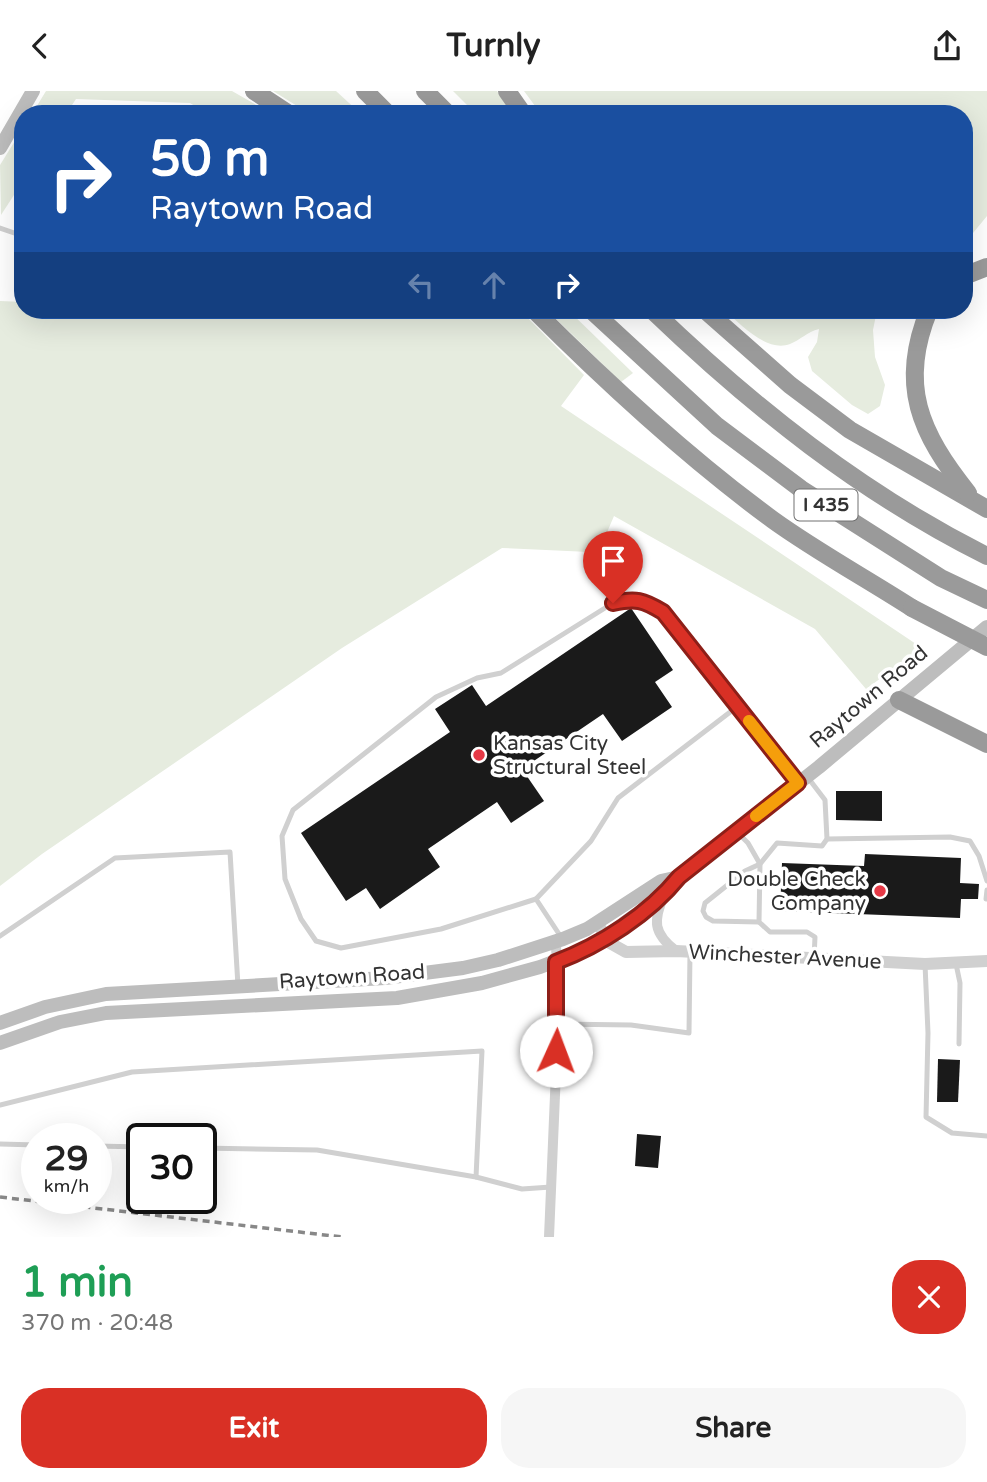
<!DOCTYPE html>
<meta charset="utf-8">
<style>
:root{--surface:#fff;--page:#f6f6f6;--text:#222;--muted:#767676;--accent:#d93025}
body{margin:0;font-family:"Varela Round",sans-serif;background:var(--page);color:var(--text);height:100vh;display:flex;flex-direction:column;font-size:26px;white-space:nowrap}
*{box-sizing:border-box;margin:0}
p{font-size:23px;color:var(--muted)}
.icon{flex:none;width:38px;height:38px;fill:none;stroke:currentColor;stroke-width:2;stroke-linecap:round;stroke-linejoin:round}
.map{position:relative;height:1146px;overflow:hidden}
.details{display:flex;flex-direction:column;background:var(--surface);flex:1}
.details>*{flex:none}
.banner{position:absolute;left:14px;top:14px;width:959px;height:214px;border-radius:28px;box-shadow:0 7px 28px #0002;background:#1a4fa0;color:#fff;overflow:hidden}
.speed{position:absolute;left:21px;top:1032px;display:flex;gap:14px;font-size:35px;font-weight:700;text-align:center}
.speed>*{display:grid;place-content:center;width:91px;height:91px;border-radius:50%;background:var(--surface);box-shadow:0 7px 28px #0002;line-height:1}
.speed small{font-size:18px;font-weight:400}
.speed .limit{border:4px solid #111;border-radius:10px;background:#fff;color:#111}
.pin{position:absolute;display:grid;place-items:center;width:60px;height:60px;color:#fff;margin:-72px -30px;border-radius:50% 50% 50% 0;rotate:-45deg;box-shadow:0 0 7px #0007}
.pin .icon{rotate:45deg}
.me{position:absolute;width:77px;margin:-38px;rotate:2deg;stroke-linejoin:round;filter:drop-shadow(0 0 5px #0008)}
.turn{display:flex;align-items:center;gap:24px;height:147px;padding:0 21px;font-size:32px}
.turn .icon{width:91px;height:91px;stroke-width:2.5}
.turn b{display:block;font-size:49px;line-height:60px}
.lanes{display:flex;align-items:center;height:66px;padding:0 21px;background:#0003;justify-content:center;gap:35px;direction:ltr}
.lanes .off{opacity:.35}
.round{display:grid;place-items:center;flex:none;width:74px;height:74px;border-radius:28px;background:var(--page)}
.overview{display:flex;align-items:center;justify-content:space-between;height:119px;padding:0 21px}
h1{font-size:42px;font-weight:700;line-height:52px;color:#1e9e55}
.button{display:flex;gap:14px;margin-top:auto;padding:14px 21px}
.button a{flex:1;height:80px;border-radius:28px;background:var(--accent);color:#fff;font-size:28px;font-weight:700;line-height:80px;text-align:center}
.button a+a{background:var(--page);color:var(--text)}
header{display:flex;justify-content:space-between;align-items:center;height:91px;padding:0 21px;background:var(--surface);font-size:32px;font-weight:700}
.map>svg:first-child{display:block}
.green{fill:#e6ecdf}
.building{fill:#1a1a1a}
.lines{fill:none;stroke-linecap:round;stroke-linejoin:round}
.service{stroke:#d0d0d0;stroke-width:5}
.minor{stroke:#d0d0d0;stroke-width:10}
.tertiary{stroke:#d0d0d0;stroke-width:12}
.secondary{stroke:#bdbdbd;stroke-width:14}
.motorway{stroke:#9a9a9a;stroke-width:18}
.rail{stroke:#888;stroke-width:3.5;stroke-dasharray:7 5;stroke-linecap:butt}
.motorway-bridge{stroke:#9a9a9a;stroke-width:18}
.route-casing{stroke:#8d1f18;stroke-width:18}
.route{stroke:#d93025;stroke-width:12}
.slow{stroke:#f59e0b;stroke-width:12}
.poi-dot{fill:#e63946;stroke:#fff;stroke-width:2.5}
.labels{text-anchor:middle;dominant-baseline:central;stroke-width:7;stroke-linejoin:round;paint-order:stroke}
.shield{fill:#fff;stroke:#707070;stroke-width:2}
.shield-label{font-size:19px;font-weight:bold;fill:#333}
.street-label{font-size:21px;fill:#333;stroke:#fff}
.poi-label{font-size:21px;fill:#333;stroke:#fff;text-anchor:start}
</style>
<header><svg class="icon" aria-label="back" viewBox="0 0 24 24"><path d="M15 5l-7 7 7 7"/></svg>Turnly<svg class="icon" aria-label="share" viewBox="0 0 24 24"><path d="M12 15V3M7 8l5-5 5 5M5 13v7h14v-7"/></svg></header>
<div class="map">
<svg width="987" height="1146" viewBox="0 0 987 1146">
<rect width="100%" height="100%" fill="#fff"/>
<g class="green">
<polygon points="46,0 232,0 272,23 208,23 190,12 76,8 66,23 32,23"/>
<polygon points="273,0 336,0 361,23 310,23"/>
<polygon points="453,0 497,0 513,23 476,23"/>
<polygon points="524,0 987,0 987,125 964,153 964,23 541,23"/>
<polygon points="23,37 23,90 1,124 0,74"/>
<polygon points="0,210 23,211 23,219 253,219 399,224 400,219 520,219 584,284 561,315 922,557 866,598 815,538 614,425 602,453 589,461 502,457 342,557 42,763 0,795"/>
<polygon points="547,219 568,219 633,282 621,291"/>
<path d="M724 219H877L873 239 875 266 885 294 880 315 868 323 852 314 812 280 808 266 817 251 819 238C807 241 800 249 790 253 766 262 740 232 724 219Z"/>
</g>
<g class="building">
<polygon points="631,517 673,579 655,591 672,616 622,650 603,623 522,678 544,710 511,732 497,711 428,758 440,776 380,818 366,797 346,810 301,742 450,641 435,618 472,594 486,615"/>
<polygon points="836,700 882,700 882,730 836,729"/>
<polygon points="865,763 961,767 960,792 979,793 978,808 961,808 960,827 780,820 782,772 864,775"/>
<polygon points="938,968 960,969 958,1011 937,1011"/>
<polygon points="637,1043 661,1045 658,1077 635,1075"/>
</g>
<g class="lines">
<g class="service">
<polyline points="0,137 23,145"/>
<polyline points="737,741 748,752 760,773 759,831 770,841 807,841 815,846 814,867"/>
<polyline points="827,748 950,746 970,750 979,765 987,790"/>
<path d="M536 808 441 838 341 857 316 850 301 828 285 788 282 745 293 719 436 606 477 587 501 582 613 512C636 507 643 509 663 521L798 692"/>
<polyline points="986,808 987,799"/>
<polyline points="759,831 713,830 706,826 703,820 705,812 745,780 760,773 777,752 822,755 827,748 825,709 809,688"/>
<polyline points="0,845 115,767 230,761 238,895"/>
<polyline points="561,846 536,808 591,750 618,707 738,615"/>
<polyline points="925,873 928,942 926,1026 952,1042 987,1045"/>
<polyline points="956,873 960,892 959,953"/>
<polyline points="558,933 631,934 689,942 690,861"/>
<polyline points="0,1014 132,981 482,960 476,1086"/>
<polyline points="0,1053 37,1054"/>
<polyline points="96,1055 142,1056"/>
<polyline points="201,1057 317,1059 476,1086 522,1098 551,1096"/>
</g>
<g class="minor">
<path d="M664 804C653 830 653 842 676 860"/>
<polyline points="549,1146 558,933 556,850"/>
</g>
<polyline class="tertiary" points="597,832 610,852 626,861 676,860 925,873 987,870"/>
<g class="secondary">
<polyline points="0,57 33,0"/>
<polyline points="0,932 45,916 106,903 385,887 463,877 498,869 563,848 587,838 661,790 679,786"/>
<polyline points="0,952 60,931 106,922 397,907 482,892 540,876 590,857 665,803 679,786 819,676 987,536"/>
</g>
<g class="motorway">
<polyline points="254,0 289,23"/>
<polyline points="365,0 388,23"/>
<polyline points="425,0 448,23"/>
<polyline points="507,0 523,23"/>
<polyline points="964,185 987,176"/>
<path d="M534 219C609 294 687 366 773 429 816 460 867 488 912 517"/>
<polyline points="591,219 717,335 801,398 941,487 987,509"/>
<path d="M652 219C753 316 861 402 987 465"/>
<polyline points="705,219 790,294 850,339 987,418"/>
<path d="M929 219C898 294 920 342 968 402"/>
<polyline points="899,609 987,653"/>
</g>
<polyline class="rail" points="0,1106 342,1146"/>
<polyline class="motorway-bridge" points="912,517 987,556"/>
</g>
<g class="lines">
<g class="route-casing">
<path id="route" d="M556 960V871C601 854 649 823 679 786L798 692 663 521C643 509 636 507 613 512"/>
</g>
<use href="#route" class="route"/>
<polyline class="slow" points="749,630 798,692 756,725"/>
</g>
<g class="poi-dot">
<circle cx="479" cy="664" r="7"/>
<circle cx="880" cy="800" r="7"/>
</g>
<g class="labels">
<rect class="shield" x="794.5" y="398.5" width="63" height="31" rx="5"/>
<g class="shield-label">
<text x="826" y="414">I 435</text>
</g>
<g class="street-label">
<text transform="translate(869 606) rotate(-40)">Raytown Road</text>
<text transform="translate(785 866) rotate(3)">Winchester Avenue</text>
<text transform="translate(352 886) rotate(-4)">Raytown Road</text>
</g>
<g class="poi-label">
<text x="493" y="652">Kansas City<tspan x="493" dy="24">Structural Steel</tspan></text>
<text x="866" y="788" text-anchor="end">Double Check<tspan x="866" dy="24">Company</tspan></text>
</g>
</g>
</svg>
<div class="speed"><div>29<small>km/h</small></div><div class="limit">30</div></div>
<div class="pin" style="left:613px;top:512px;background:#d93025"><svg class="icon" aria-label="arrive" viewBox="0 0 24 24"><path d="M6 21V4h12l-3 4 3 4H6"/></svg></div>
<svg class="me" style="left:556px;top:960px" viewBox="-20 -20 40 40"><circle r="19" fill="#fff"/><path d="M0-13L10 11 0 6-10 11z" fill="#d93025"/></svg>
<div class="banner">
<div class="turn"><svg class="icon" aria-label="right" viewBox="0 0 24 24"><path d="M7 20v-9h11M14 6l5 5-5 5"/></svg><div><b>50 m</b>Raytown Road</div></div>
<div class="lanes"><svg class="icon off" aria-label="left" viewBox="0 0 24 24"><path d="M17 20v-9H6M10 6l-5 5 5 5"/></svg><svg class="icon off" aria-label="ahead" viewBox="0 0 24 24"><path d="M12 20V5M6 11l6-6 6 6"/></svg><svg class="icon" aria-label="right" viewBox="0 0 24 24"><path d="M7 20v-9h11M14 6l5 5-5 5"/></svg></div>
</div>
</div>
<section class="details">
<div class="overview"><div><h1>1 min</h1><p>370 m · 20:48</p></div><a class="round" style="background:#d93025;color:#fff"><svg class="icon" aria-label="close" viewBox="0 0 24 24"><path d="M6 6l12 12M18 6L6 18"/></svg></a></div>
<div class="button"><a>Exit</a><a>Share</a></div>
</section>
